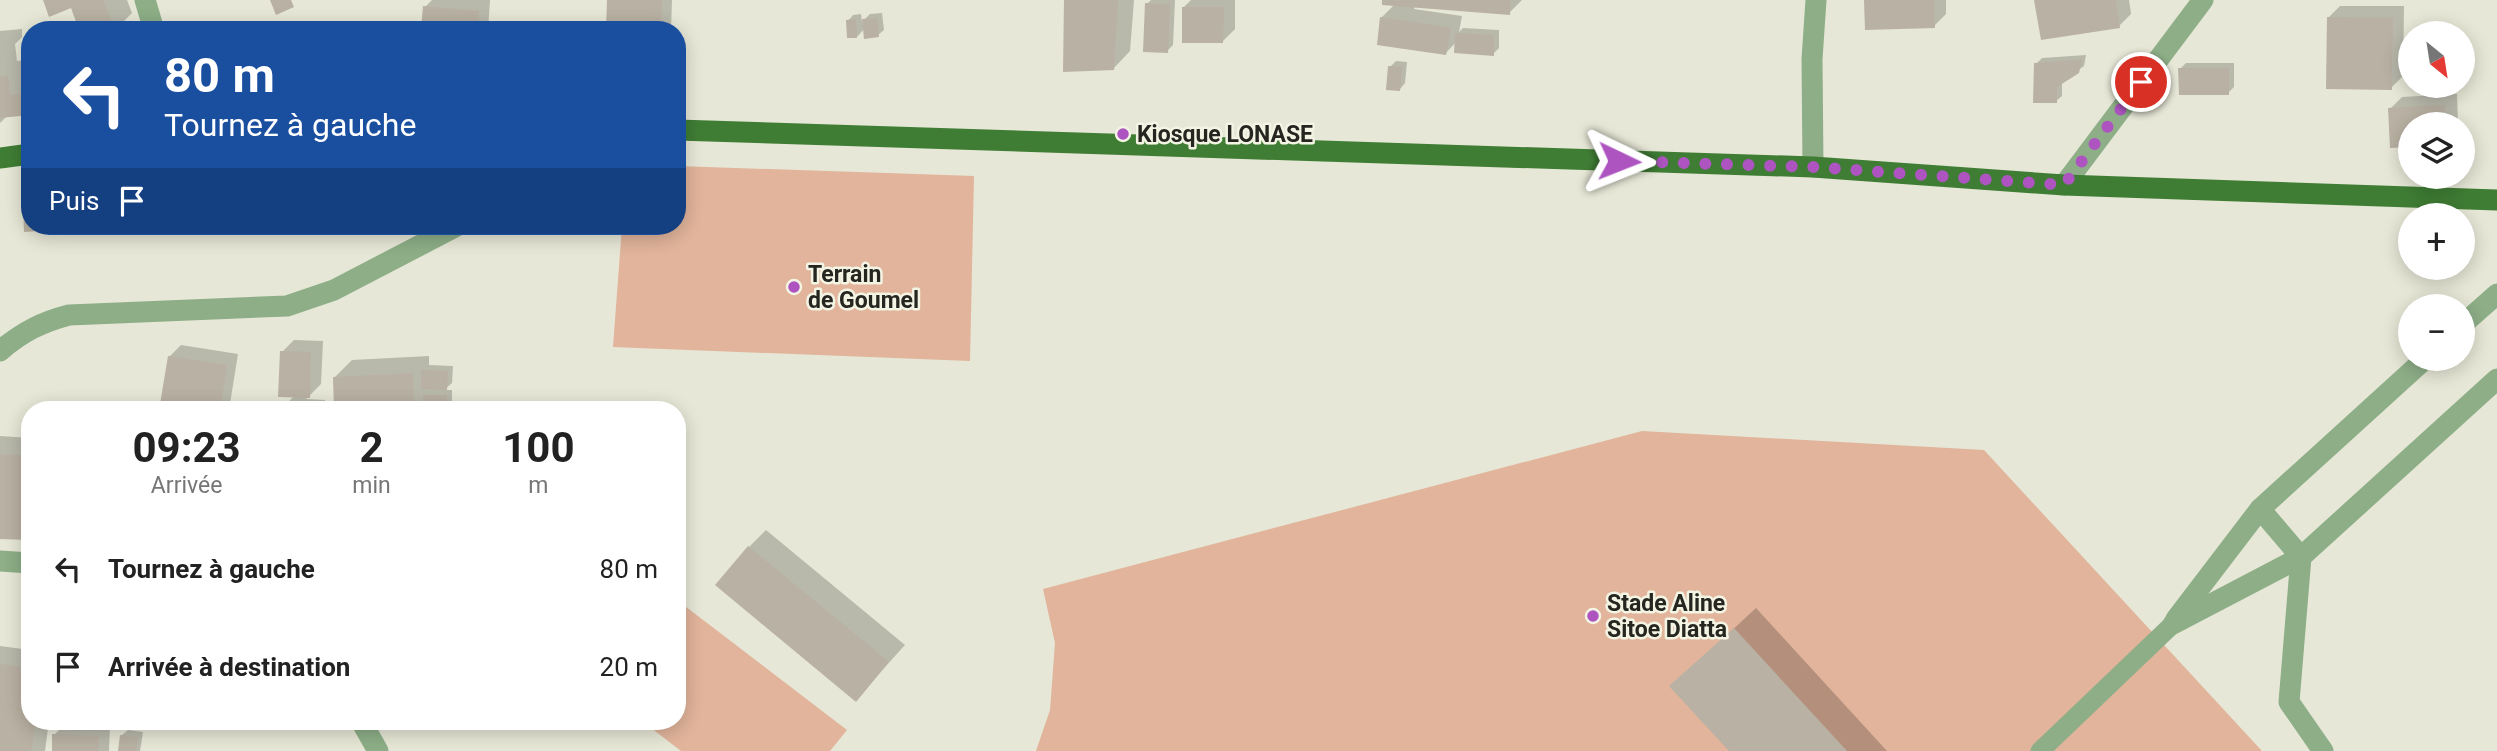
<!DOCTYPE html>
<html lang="fr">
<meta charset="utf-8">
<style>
:root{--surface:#fff;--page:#f6f6f6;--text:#222;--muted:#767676}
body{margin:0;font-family:Roboto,sans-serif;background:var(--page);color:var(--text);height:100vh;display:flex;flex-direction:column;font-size:26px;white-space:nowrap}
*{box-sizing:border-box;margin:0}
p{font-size:23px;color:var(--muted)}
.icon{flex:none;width:38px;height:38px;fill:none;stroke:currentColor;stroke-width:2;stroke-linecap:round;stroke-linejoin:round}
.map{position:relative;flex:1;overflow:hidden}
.side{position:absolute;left:21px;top:401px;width:665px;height:329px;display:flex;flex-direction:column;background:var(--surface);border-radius:28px;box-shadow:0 4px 18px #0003}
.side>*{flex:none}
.hud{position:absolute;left:21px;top:21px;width:665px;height:214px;border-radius:28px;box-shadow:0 4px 18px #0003;background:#1a4fa0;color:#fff;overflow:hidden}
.needle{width:46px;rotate:150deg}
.controls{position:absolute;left:2398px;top:21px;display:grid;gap:14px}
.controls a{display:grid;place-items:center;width:77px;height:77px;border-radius:50%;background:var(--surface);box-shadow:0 4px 18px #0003;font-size:35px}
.pin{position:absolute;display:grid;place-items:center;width:60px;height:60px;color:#fff;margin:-30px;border:4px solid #fff;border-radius:50%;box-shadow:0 2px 7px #0007}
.me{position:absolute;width:77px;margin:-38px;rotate:92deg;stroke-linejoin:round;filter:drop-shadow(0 0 5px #0008)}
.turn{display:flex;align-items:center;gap:24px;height:147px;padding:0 28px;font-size:32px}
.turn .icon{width:91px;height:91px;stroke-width:2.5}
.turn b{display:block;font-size:49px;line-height:60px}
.then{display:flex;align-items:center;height:66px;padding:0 28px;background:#0003;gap:14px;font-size:26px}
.eta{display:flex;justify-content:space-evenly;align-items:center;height:119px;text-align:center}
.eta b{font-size:42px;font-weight:700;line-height:49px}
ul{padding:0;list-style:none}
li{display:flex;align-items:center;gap:21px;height:98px;padding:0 28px}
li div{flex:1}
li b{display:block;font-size:26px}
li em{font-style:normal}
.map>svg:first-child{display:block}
.green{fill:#e1b49b}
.shadow{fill:#0003}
.building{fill:#b9b1a3}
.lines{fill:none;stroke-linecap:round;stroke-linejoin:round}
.lane{stroke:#8dae87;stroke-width:19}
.street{stroke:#8dae87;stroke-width:21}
.primary{stroke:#3f7d34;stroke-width:21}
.route{stroke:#ad54c1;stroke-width:12;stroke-dasharray:0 21.6}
.poi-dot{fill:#ad54c1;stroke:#f3f4e3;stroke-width:2.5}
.labels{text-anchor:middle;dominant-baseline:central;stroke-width:5;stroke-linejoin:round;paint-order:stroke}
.poi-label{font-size:23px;font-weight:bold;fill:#262620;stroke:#f3f4e3;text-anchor:start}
</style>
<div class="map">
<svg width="2497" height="751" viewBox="0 0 2497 751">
<rect width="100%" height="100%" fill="#e6e7d6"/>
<g class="green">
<polygon points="677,166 974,176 970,361 613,347 622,226 677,226"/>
<polygon points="1642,431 1984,450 2262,751 1036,751 1050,710 1055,643 1043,589"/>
<polygon points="677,600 847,730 830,751 681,751 642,721 677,721"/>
</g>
<g class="shadow">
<polygon points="45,0 127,0 132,13 115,30 81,30 72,6"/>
<polygon points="432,0 490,0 488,30 423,30 425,7"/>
<polygon points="609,0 672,0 671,30 607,30"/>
<polygon points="1065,0 1134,0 1130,51 1113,69"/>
<polygon points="1151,0 1175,0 1173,45 1167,51 1147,4"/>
<polygon points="1191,0 1235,0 1235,29 1223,41 1184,7"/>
<polygon points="1384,0 1522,0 1509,13 1415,6 1414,9 1462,16 1459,32 1463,28 1499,30 1499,48 1493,54 1456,42 1445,54 1381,18 1394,5"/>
<polygon points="1866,0 1946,0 1946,14 1934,26"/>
<polygon points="2036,0 2129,0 2131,14 2119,26"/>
<polygon points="2340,6 2404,6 2403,76 2391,88 2328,18"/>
<polygon points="882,13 884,30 878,35 865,28 857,37 848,21 853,15 861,14 862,22 870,14"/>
<polygon points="22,29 22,37 15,44 17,61 25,60 27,79 30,79 30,113 7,116 0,123 0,31"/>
<polygon points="2086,55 2084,66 2062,82 2062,96 2056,101 2036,64 2042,58"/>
<polygon points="1396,61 1407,62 1405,83 1400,89 1390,67"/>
<polygon points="2186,63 2234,63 2234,87 2228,93 2180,69"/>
<polygon points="2457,94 2458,124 2410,124 2390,109 2402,97"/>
<polygon points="294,340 323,341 321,384 306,399 325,400 324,410 281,410 294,396 282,352"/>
<polygon points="181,345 238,354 229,410 161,410 169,357"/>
<polygon points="429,356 429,365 453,366 452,383 444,390 452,390 452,405 447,410 336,410 335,377 352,360"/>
<polygon points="0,436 30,438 30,538 0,537"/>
<polygon points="766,530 905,645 856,699 749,547"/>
<polygon points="1756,608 1887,751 1731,751 1672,686"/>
<polygon points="0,646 30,650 30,721 49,721 45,751 0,751"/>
<polygon points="66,723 110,725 109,751 53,751 54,735"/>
<polygon points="128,730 143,732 140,751 120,751 122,735"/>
</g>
<g class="building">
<polygon points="43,0 103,0 115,30 79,30 71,8 49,17"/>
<polygon points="270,0 291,0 294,7 276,15"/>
<polygon points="607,0 662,0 661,30 606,30"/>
<polygon points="1064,0 1118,0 1114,70 1063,72"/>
<polygon points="1382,0 1511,0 1510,15 1382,5"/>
<polygon points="1864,0 1934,0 1935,28 1865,30"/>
<polygon points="2034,0 2116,0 2120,28 2041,40"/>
<polygon points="1145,3 1170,5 1168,53 1143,52"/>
<polygon points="423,6 479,11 478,30 421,30"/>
<polygon points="1182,7 1224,7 1223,43 1182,43"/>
<polygon points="1380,17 1451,28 1446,55 1377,45"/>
<polygon points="2327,17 2393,18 2392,90 2326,89"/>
<polygon points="877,18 879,37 864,39 862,19"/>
<polygon points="856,19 857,38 847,38 846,20"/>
<polygon points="1455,33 1494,35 1494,56 1454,53"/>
<polygon points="2082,60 2079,73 2057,87 2057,103 2033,103 2034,63"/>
<polygon points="1388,66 1402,67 1400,91 1386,90"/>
<polygon points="2178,68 2229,68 2229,95 2179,95"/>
<polygon points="8,76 10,95 30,93 30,115 0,118 0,77"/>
<polygon points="2445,105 2446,124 2410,124 2410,147 2390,148 2388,108"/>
<polygon points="23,205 30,205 30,226 70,226 70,229 24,232"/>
<polygon points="280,351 311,352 310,398 278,397"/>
<polygon points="168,356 227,365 220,410 159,410"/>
<polygon points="421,370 448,371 447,390 421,389"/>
<polygon points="413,373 414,410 334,410 333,377"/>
<rect x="423" y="395" width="24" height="15"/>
<polygon points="0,454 30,456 30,540 0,539"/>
<polygon points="748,546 889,662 856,702 715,585"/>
<polygon points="1734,628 1847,751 1729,751 1669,686"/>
<polygon points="0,664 30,668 30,721 36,721 31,751 0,751"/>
<polygon points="175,721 259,721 259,728 175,727"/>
<polygon points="52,734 99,736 98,751 52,751"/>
<polygon points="120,735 138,737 136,751 118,751"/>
</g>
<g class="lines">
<polyline class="lane" points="2040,751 2173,624"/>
<g class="street">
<polyline points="145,0 154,30"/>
<polyline points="1813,167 1812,59 1816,0"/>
<polyline points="2064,185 2203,0"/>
<polyline points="2462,325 2497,294"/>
<path d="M0 351C22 332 42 322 69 315L287 306 334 290 457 226"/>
<polyline points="2260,509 2301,557 2289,702 2323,751"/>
<polyline points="0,561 30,563"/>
<polyline points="2176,619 2260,509 2425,359"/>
<polyline points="2173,624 2301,557 2497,379"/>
<polyline points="361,721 378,751"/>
</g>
<g class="primary">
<polyline points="677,130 1813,167 2064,185 2497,200"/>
<polyline points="0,158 30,154"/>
</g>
</g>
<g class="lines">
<polyline class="route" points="1619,161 1813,167 2064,185 2141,82"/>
</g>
<g class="poi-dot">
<circle cx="1123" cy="134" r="7"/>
<circle cx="794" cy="287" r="7"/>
<circle cx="1593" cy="616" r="7"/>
</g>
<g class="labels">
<g class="poi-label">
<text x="1137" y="134">Kiosque LONASE</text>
<text x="808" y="274">Terrain<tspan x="808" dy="26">de Goumel</tspan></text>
<text x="1607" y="603">Stade Aline<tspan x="1607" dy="26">Sitoe Diatta</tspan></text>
</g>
</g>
</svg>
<div class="controls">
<a><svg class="needle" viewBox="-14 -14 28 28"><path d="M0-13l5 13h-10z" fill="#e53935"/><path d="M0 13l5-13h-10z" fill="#767676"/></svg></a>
<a><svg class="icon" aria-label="layers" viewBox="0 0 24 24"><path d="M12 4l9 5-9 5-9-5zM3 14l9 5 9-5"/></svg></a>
<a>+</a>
<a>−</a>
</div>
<div class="pin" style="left:2141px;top:82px;background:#d93025"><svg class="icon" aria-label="arrive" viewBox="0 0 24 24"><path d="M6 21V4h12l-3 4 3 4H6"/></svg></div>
<svg class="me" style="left:1619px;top:161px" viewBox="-20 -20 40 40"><path d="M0-17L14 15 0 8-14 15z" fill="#ad54c1" stroke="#fff" stroke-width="4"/></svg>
<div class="hud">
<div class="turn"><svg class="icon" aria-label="left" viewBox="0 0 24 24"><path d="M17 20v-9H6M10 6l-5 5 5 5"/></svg><div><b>80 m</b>Tournez à gauche</div></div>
<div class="then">Puis<svg class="icon" aria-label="arrive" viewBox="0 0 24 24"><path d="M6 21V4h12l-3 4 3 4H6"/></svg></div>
</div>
<section class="side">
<div class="eta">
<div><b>09:23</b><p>Arrivée</p></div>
<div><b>2</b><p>min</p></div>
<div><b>100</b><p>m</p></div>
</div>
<ul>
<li><svg class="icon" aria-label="left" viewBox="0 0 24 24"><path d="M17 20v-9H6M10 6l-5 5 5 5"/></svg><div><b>Tournez à gauche</b></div><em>80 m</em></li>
<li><svg class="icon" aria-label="arrive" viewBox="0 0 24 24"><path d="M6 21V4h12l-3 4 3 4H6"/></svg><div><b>Arrivée à destination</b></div><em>20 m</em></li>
</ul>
</section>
</div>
